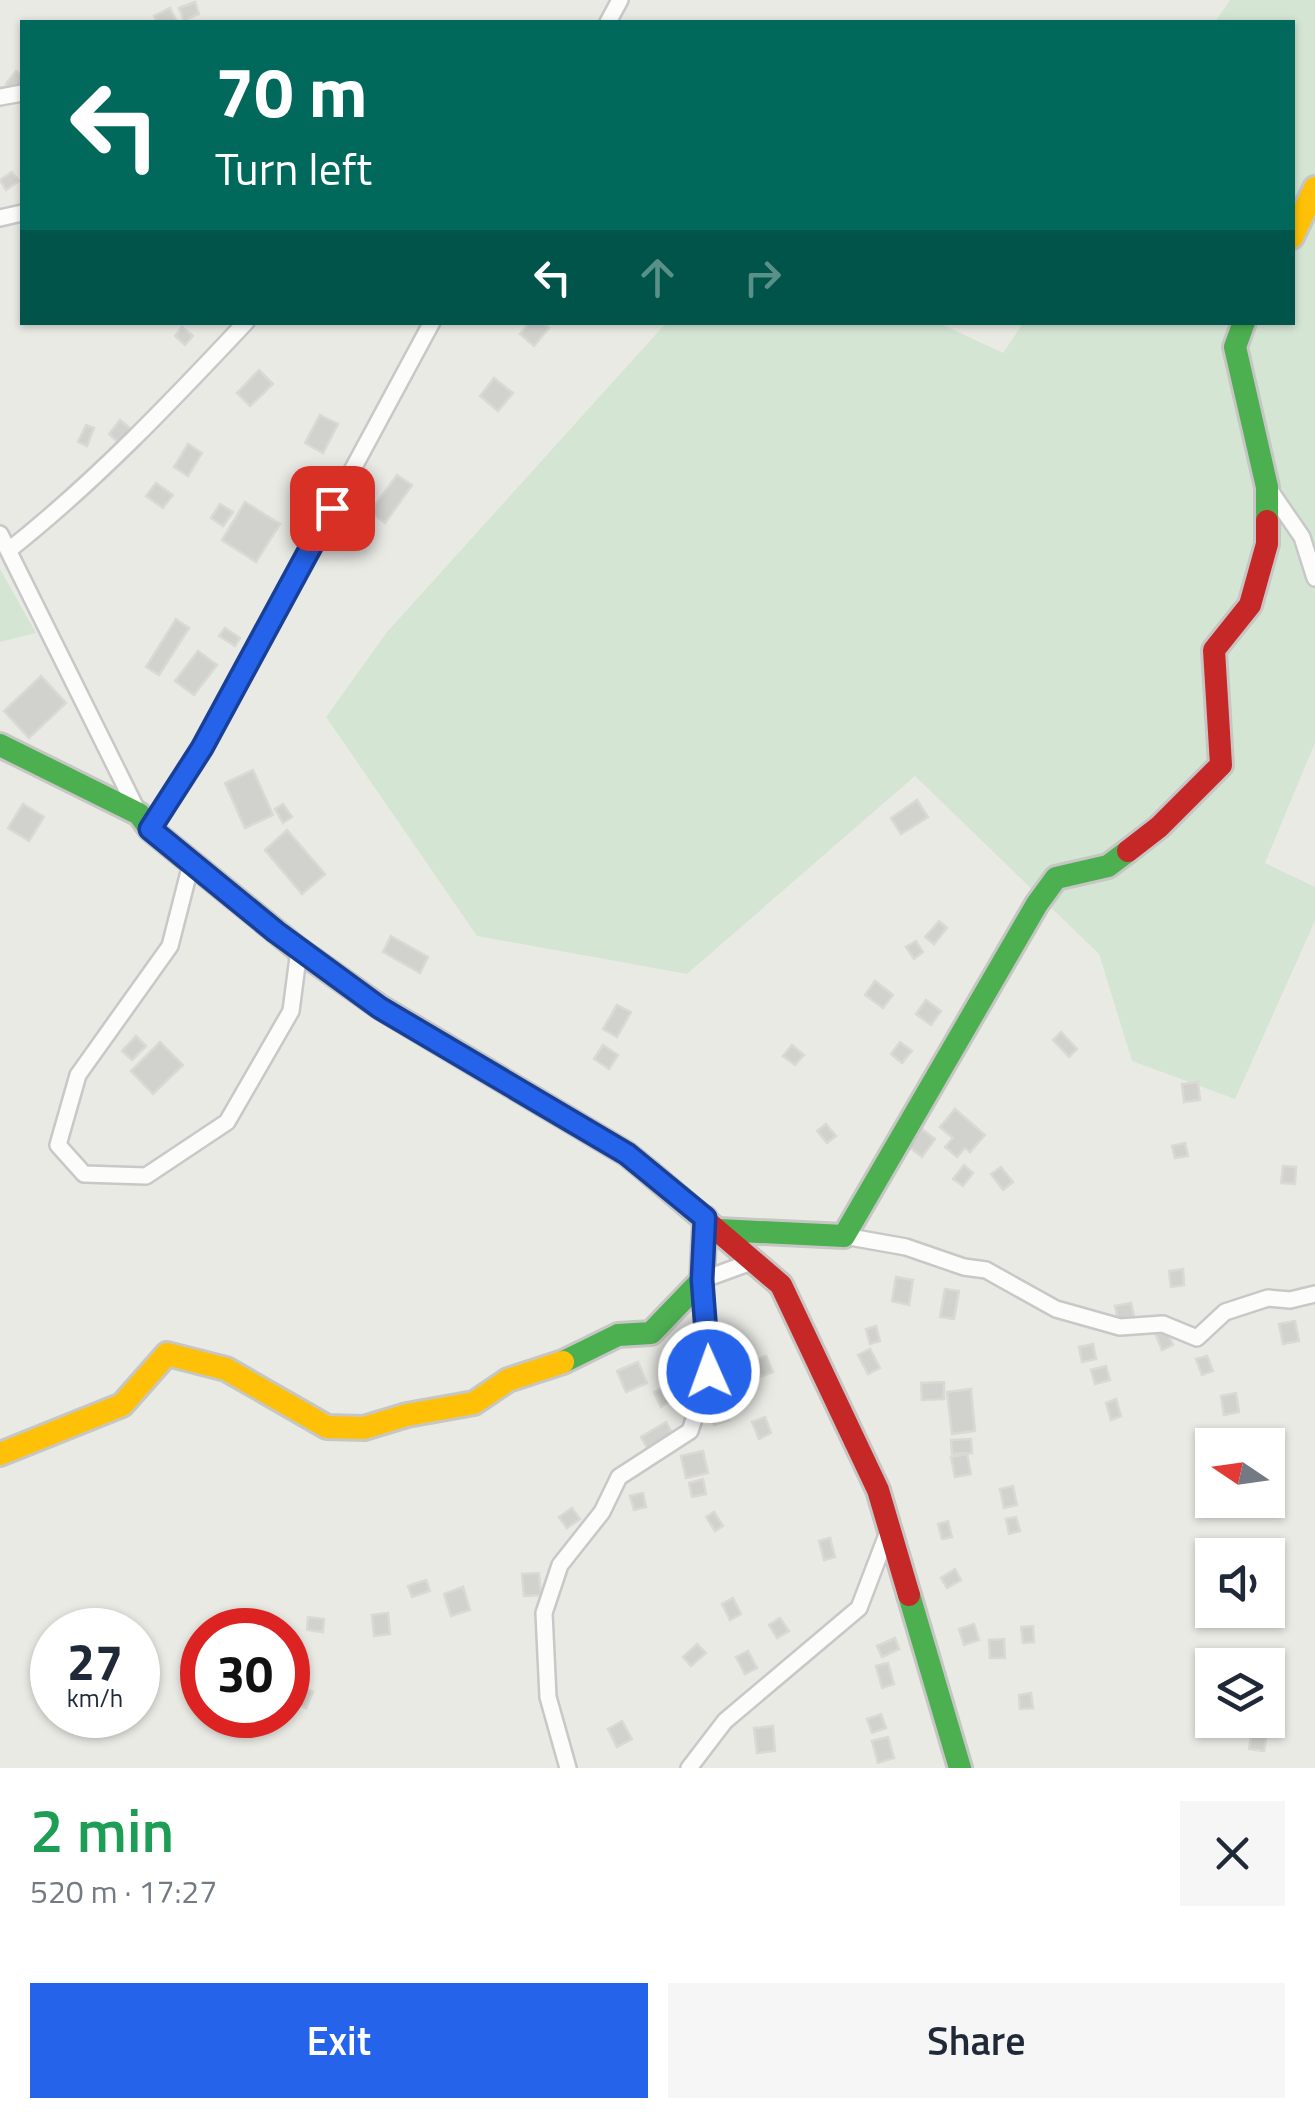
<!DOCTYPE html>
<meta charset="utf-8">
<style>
:root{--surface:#fff;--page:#f6f6f7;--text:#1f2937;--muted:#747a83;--accent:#2563eb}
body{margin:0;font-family:"Titillium Web",sans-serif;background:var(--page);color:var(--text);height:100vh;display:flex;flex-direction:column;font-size:38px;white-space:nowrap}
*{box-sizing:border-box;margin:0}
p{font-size:32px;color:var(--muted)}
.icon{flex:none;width:55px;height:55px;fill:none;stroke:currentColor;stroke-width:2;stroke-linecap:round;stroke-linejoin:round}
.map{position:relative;height:1768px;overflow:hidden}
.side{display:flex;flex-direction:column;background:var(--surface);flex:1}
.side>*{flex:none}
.guide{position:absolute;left:20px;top:20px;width:1275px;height:305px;border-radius:0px;box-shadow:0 2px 8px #0004;background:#00695c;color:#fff;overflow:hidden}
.needle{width:65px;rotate:283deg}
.controls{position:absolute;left:1195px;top:1428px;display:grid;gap:20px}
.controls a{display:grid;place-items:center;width:90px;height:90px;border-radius:0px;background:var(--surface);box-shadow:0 2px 8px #0004;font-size:50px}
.speed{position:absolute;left:30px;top:1608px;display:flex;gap:20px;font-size:50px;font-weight:700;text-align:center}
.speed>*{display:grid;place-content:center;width:130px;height:130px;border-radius:50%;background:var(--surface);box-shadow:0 2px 8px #0004;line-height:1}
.speed small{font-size:25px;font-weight:400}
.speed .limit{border:15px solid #d22;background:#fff;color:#111}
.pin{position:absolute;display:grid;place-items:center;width:85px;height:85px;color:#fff;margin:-42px;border-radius:20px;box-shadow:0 5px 15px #0006}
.me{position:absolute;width:110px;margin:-55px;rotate:358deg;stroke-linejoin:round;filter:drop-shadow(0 0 8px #0008)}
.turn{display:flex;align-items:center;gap:35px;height:210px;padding:0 30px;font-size:45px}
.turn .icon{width:130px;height:130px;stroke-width:2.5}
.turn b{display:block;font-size:70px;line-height:85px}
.lanes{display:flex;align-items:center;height:95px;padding:0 30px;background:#0003;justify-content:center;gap:50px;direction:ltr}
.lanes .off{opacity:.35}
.round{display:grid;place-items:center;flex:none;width:105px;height:105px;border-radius:0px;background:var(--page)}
.summary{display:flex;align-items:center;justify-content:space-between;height:170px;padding:0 30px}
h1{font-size:60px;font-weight:600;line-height:75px;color:#1e9e55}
.button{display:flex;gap:20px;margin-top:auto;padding:20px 30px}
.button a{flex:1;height:115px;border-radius:0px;background:var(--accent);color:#fff;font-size:40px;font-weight:600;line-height:115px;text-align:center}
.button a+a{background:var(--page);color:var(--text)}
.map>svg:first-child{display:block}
.green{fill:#d5e5d4}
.building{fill:#d1d1ce;stroke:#dad9d4;stroke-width:2.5}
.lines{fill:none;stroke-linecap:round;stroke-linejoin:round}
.street-casing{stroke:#c7c8c7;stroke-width:20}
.fast-casing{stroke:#c6c7c5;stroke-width:28}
.slow-casing{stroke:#c6c7c5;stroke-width:28}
.jam-casing{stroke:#c6c7c5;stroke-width:28}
.street{stroke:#fcfcfb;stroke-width:15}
.fast{stroke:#4caf50;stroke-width:22}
.slow{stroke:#ffc107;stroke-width:22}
.jam{stroke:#c62828;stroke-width:22}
.route-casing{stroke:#184099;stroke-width:25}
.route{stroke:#2563eb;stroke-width:18}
</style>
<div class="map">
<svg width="1315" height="1768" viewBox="0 0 1315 1768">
<rect width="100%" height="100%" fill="#eaeae5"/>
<g class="green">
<polygon points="1230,0 1315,0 1315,743 1265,863 1315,887 1315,921 1235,1099 1132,1061 1099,954 915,776 687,974 477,936 326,717 387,632 666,323 939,323 1003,353 1023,323 1292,322 1292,22 1215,22"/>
<polygon points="0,569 36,633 0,642"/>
</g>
<g class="building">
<polygon points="195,2 199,14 184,20 179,8"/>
<polygon points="170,8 177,22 157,22 154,16"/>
<polygon points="16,71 22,75 22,85 17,92 6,84"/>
<polygon points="12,172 19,181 6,190 0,180"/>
<polygon points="530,322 542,322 549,328 534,346 520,334"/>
<polygon points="182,327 193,336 185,345 175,336"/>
<polygon points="259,370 273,384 250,406 237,393"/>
<polygon points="494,378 513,393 498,411 480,396"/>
<polygon points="320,415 338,424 323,453 305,443"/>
<polygon points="120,420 131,429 119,443 109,434"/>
<polygon points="86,425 94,428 87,446 78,442"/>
<polygon points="188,444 202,453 188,476 174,467"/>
<polygon points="397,475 412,485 385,523 370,512"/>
<polygon points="156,483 173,495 163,508 146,496"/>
<polygon points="245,502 280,524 256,562 222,540"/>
<polygon points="220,504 233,512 223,526 211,518"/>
<polygon points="176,619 189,628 159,675 146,667"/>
<polygon points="225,628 240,638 235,646 219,636"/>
<polygon points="198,651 217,665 194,695 175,681"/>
<polygon points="41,676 66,703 29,738 4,711"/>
<polygon points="253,770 273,815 245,828 225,783"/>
<polygon points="917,800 928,817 901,834 891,818"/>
<polygon points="23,804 44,817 29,841 8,828"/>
<polygon points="283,804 292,817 283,823 275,809"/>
<polygon points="287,830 325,874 302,894 265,850"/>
<polygon points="939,921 947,928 934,944 925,937"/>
<polygon points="391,936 428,957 420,973 383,952"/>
<polygon points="916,941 923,952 914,959 906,947"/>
<polygon points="875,981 893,995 883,1008 865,995"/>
<polygon points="926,1000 941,1011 931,1025 916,1014"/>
<polygon points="617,1005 631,1012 617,1037 603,1029"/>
<polygon points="1061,1032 1077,1049 1069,1057 1053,1040"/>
<polygon points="136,1036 146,1046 132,1060 122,1051"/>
<polygon points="160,1042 183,1065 153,1094 131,1071"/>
<polygon points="900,1042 912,1051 902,1063 891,1054"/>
<polygon points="603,1045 618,1055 609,1069 594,1059"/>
<polygon points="792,1045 804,1055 795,1065 783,1056"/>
<polygon points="1198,1082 1200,1100 1184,1102 1182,1084"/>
<polygon points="955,1109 985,1135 970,1152 965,1148 957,1157 945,1147 953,1138 940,1127"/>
<polygon points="826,1124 836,1136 827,1143 817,1131"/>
<polygon points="922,1129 935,1139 922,1157 909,1147"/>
<polygon points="1185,1143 1188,1156 1175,1158 1172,1146"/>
<polygon points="964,1165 973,1173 963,1186 953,1179"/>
<polygon points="1283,1166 1296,1167 1295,1184 1281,1183"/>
<polygon points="1001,1167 1013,1182 1003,1190 991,1174"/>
<polygon points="1183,1269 1184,1285 1171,1287 1169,1271"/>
<polygon points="896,1277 913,1280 909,1305 892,1301"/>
<polygon points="945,1289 959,1291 954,1319 940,1317"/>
<polygon points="1131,1303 1135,1320 1119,1323 1115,1306"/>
<polygon points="1295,1321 1299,1341 1283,1344 1279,1324"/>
<polygon points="876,1326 880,1341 870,1344 866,1329"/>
<polygon points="1166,1330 1173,1345 1162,1350 1156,1335"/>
<polygon points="1093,1344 1096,1359 1082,1362 1079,1347"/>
<polygon points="870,1349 880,1368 868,1374 858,1355"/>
<polygon points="766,1356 773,1372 760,1377 754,1361"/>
<polygon points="1207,1356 1213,1371 1202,1375 1196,1359"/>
<polygon points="638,1362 647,1383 626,1392 617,1371"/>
<polygon points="1106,1366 1110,1380 1095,1384 1091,1370"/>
<polygon points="944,1382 944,1399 922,1400 921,1383"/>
<polygon points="665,1386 672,1400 661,1407 654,1392"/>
<polygon points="971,1389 975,1431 952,1434 947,1392"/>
<polygon points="1236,1393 1239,1412 1224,1415 1221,1396"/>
<polygon points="1116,1399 1121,1416 1111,1420 1106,1403"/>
<polygon points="726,1409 729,1420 714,1425 711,1414"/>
<polygon points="765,1417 771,1433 759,1439 752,1422"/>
<polygon points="666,1422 674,1436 649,1451 641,1437"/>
<polygon points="971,1439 972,1453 952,1454 951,1440"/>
<polygon points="703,1451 708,1473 686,1478 681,1456"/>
<polygon points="967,1454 971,1474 955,1477 951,1457"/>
<polygon points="703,1479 706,1494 692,1497 689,1483"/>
<polygon points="1013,1486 1017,1505 1004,1508 1000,1489"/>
<polygon points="643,1493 646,1507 634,1510 630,1496"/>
<polygon points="572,1508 580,1519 567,1528 559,1517"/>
<polygon points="714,1512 723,1526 715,1531 706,1517"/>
<polygon points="1016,1517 1020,1531 1009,1534 1006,1519"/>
<polygon points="948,1521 952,1537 942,1539 938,1524"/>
<polygon points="830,1538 835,1557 824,1560 819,1541"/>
<polygon points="955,1569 961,1580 947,1588 941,1578"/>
<polygon points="539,1573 541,1595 524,1596 522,1574"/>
<polygon points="426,1580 430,1591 412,1597 408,1586"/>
<polygon points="463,1587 470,1610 451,1616 444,1594"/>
<polygon points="733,1598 741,1614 730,1620 722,1604"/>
<polygon points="388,1613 390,1634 374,1636 372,1615"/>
<polygon points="308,1617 324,1619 323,1632 307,1630"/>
<polygon points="780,1618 789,1631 777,1638 769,1625"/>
<polygon points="974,1624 979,1640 964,1645 959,1629"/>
<polygon points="1033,1626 1034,1642 1023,1643 1021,1627"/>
<polygon points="895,1638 899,1649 882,1657 877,1646"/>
<polygon points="1004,1639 1005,1658 990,1658 989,1640"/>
<polygon points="697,1644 706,1653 691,1666 683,1657"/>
<polygon points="748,1651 757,1668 745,1674 736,1657"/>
<polygon points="888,1663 894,1684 882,1688 876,1666"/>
<polygon points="291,1682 313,1692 306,1708 288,1700"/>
<polygon points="1031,1693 1033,1708 1020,1709 1019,1695"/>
<polygon points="881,1714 886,1728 872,1733 867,1719"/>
<polygon points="622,1721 632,1739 617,1747 608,1729"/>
<polygon points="773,1726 775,1751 757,1753 754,1728"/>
<polygon points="1252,1730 1267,1733 1264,1751 1249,1749"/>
<polygon points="888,1737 894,1758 878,1763 872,1741"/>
</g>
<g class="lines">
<g class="street-casing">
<g id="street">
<polyline points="608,22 620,0"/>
<polyline points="0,97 22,93"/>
<polyline points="0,218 22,213"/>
<polyline points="1269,489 1302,537 1315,578"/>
<polyline points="0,534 137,810"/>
<path d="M9 550C95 482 171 402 246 322"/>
<polyline points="150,829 202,749 432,322"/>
<polyline points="191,864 170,946 78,1075 58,1145 84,1174 146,1176 227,1122 291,1011 299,950"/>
<polyline points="844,1236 906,1247 964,1267 986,1270 1056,1309 1120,1327 1163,1324 1197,1338 1225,1312 1268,1298 1290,1300 1315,1294"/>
<polyline points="568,1768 548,1697 544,1613 560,1565 602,1512 619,1477 690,1431 709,1373 702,1280 754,1261"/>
<polyline points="689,1768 725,1721 859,1608 888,1532"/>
</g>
</g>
<g class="fast-casing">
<g id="fast">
<polyline points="1244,322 1235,347 1267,487 1267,521"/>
<polyline points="0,745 139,814 150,829 299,950 380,1007 627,1154 649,1172"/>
<polyline points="719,1230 844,1236 1037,904 1056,878 1108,866 1128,851"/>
<polyline points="563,1362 618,1335 651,1333 702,1280 705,1218"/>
<polyline points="909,1595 960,1768"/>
</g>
</g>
<g class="slow-casing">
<g id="slow">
<polyline points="1292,237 1315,188"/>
<polyline points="0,1454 122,1405 167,1354 226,1369 327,1427 364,1428 407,1415 474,1403 508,1380 563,1362"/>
</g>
</g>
<g class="jam-casing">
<g id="jam">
<polyline points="1128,851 1159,827 1221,765 1214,650 1250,605 1267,544 1267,521"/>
<polyline points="649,1172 781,1285 878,1490 909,1595"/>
</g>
</g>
<use href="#street" class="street"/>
<use href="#fast" class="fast"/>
<use href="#slow" class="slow"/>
<use href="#jam" class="jam"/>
</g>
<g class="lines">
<g class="route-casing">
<polyline id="route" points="332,508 202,748 150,829 276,932 380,1008 627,1154 705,1218 702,1280 709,1372"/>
</g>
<use href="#route" class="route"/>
</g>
</svg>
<div class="controls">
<a><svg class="needle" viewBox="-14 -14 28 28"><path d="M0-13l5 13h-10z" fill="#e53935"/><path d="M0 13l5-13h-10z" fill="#747a83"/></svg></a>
<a><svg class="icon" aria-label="sound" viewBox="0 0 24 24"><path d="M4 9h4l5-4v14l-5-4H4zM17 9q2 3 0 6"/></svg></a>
<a><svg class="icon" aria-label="layers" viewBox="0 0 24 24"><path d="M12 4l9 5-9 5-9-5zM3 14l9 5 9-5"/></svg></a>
</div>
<div class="speed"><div>27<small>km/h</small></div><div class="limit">30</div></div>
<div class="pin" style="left:332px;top:508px;background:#d93025"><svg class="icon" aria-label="arrive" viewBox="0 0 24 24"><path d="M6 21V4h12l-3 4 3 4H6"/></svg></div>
<svg class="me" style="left:709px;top:1372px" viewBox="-20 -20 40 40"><circle r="17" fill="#2563eb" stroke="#fff" stroke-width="3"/><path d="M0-11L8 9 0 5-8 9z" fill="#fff"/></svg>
<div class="guide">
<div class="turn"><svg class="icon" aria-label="left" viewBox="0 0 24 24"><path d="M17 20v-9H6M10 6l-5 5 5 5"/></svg><div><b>70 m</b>Turn left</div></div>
<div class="lanes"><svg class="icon" aria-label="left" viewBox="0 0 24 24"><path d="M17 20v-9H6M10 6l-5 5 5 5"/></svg><svg class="icon off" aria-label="ahead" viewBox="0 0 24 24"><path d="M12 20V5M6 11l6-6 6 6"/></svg><svg class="icon off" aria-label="right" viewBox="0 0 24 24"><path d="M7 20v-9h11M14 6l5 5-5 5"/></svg></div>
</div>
</div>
<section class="side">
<div class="summary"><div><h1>2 min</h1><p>520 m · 17:27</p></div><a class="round"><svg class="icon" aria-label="close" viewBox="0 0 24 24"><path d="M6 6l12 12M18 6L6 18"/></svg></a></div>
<div class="button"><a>Exit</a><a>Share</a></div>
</section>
